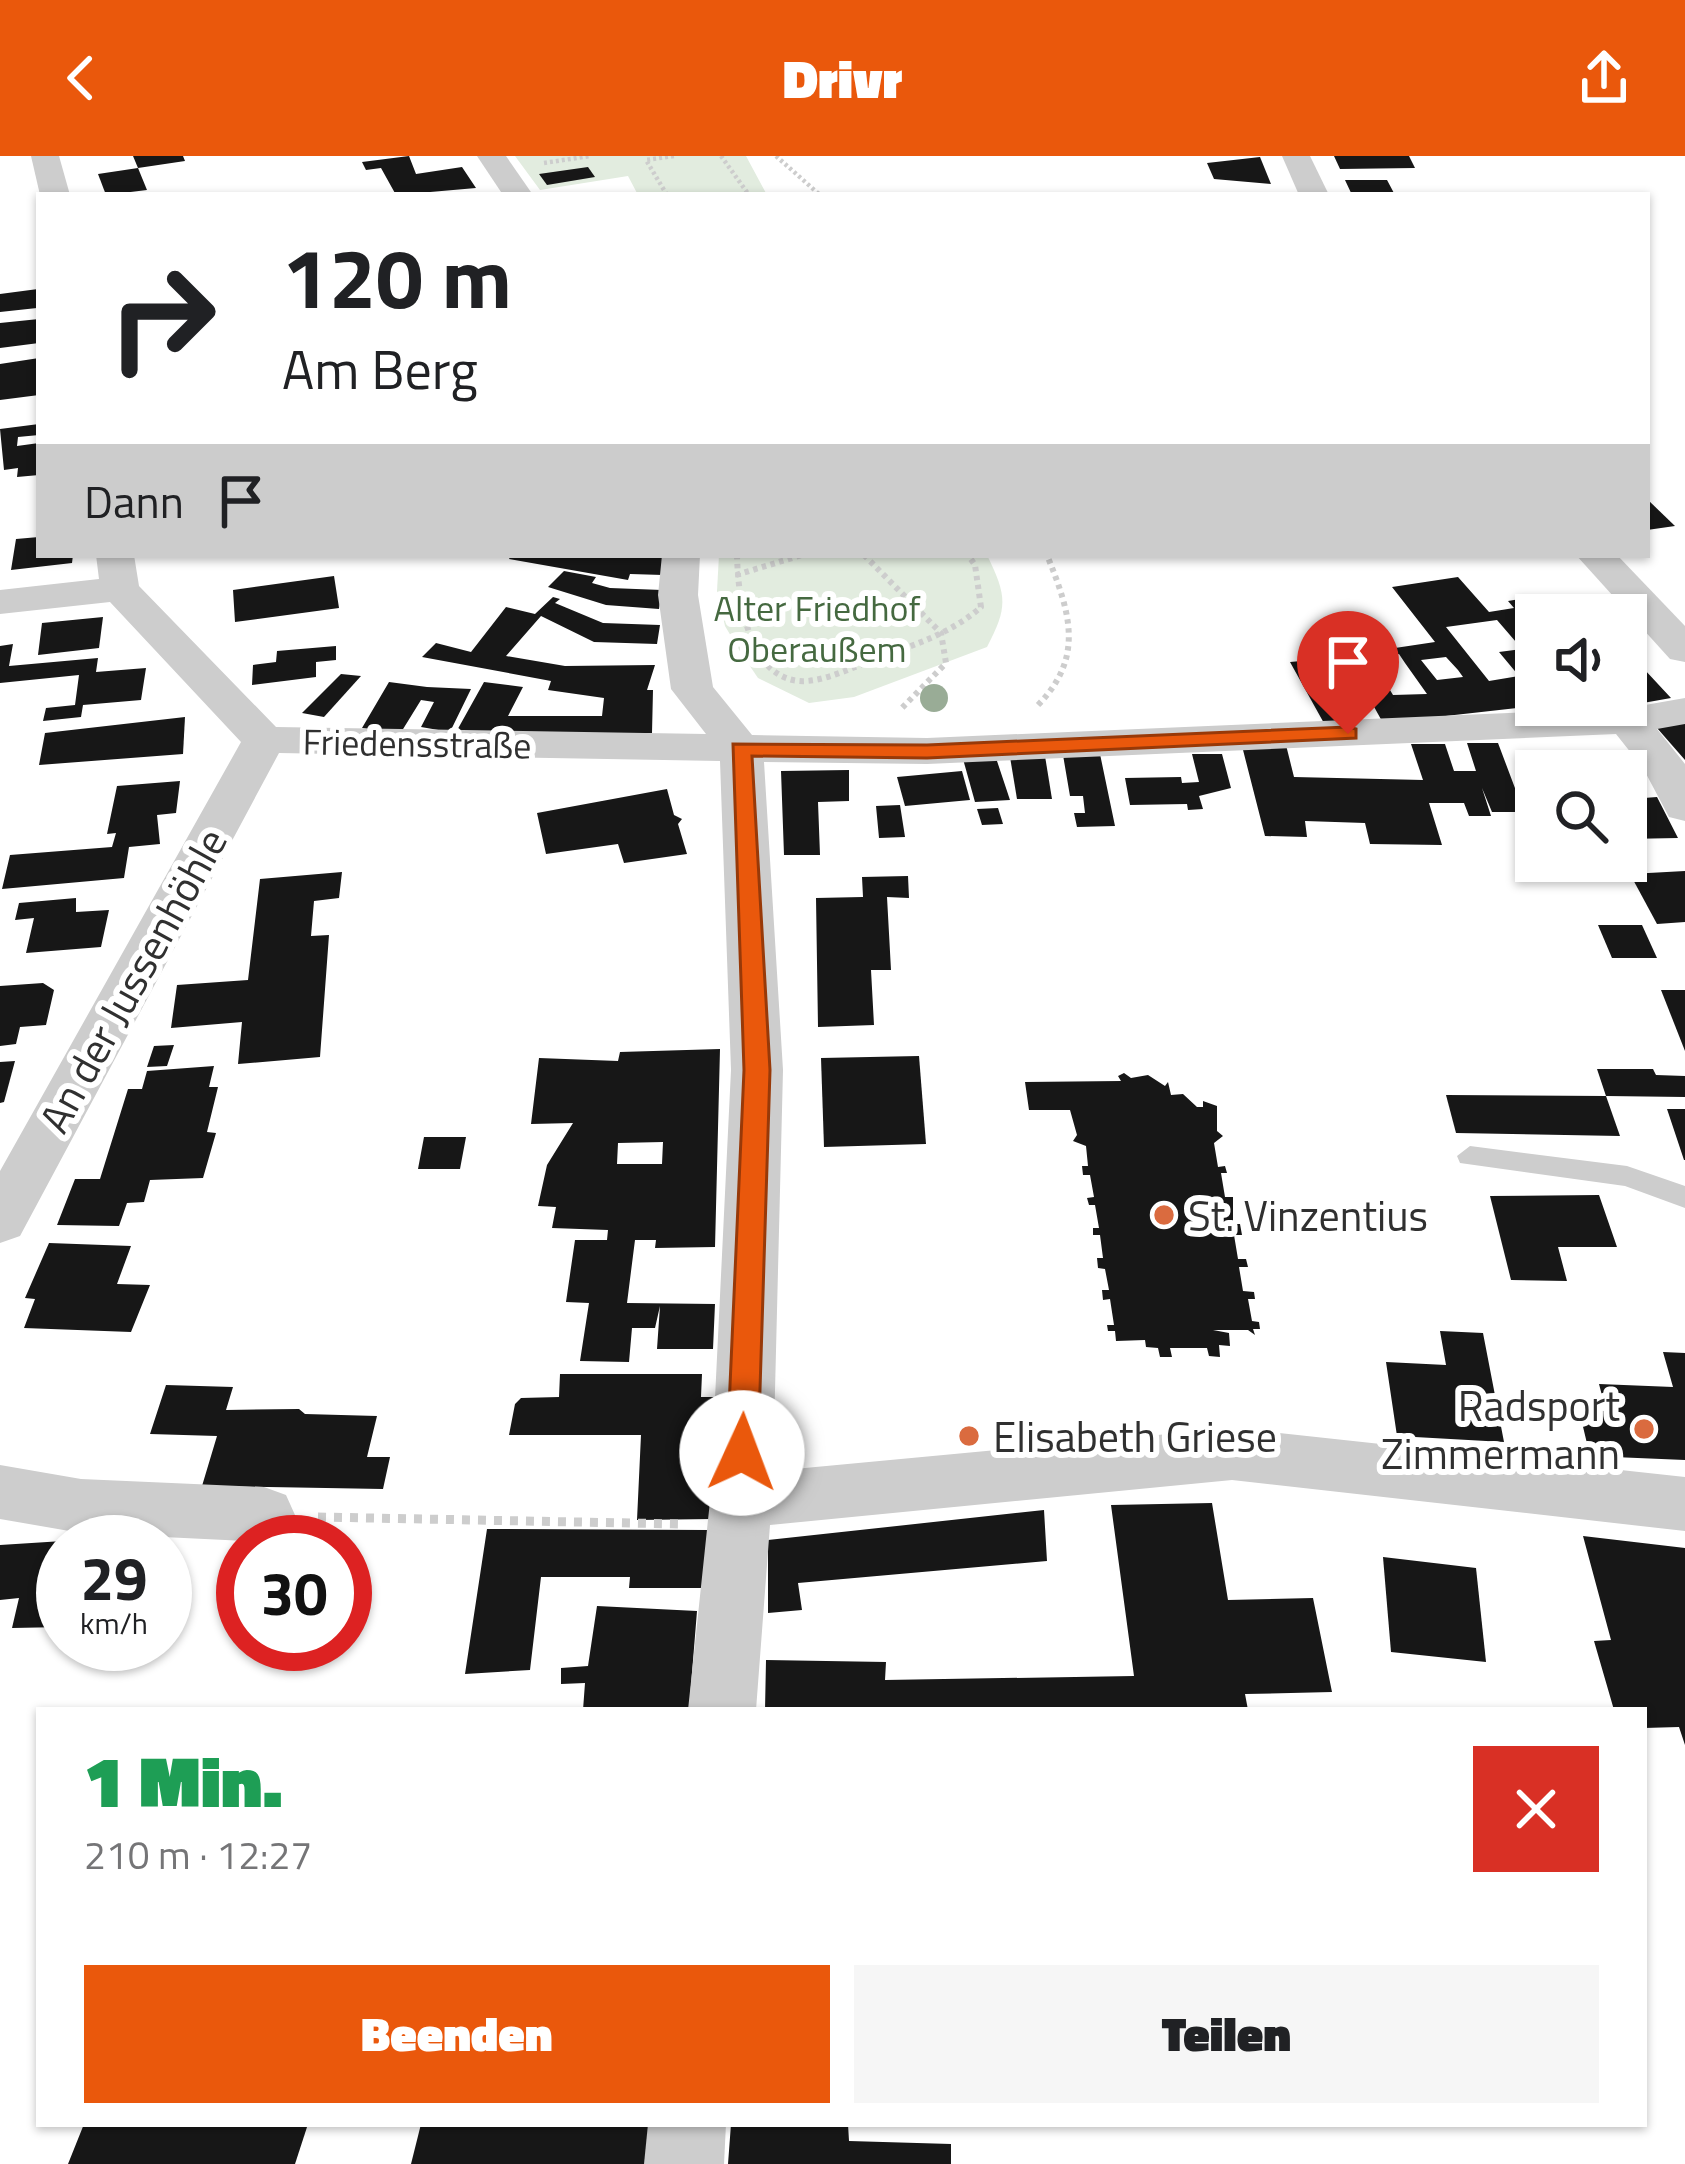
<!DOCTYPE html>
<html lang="de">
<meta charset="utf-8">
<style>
:root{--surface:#fff;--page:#f6f6f6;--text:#202124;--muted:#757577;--accent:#ea580c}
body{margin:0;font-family:"Titillium Web",sans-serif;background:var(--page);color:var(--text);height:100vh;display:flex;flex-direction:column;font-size:45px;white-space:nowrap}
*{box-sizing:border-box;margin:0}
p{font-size:39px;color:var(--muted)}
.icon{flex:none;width:66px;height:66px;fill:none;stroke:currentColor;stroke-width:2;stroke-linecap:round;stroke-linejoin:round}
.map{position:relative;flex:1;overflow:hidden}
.drawer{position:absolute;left:36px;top:1551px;width:1611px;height:420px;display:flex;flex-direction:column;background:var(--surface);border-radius:0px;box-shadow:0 3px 9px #0004}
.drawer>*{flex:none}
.guide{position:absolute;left:36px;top:36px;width:1614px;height:366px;border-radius:0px;box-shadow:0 3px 9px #0004;background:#fff;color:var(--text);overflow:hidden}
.buttons{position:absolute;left:1515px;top:438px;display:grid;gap:24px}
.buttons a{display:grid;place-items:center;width:132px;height:132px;border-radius:0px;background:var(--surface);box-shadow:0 3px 9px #0004;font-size:60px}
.speed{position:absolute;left:36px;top:1359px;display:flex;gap:24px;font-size:60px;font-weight:700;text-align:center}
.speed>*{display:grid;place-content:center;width:156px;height:156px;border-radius:50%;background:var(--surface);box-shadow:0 3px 9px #0004;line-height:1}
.speed small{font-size:30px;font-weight:400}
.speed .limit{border:18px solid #d22;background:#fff;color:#111}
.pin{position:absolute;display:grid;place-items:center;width:102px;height:102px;color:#fff;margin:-123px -51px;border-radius:50% 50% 50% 0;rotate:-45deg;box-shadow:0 0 12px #0007}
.pin .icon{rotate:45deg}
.me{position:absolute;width:132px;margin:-66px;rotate:2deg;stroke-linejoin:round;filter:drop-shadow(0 0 9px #0008)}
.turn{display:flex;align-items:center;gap:42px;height:252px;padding:0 48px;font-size:54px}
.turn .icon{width:156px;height:156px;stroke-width:2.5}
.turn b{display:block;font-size:84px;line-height:102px}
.then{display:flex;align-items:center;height:114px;padding:0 48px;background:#0003;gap:24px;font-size:45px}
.round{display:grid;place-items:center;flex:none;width:126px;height:126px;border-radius:0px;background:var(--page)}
.summary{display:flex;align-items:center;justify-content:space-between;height:204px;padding:0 48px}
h1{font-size:72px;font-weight:800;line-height:90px;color:#1e9e55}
.action{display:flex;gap:24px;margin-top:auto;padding:24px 48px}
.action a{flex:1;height:138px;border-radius:0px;background:var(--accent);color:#fff;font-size:48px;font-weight:800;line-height:138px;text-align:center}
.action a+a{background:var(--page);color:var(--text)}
header{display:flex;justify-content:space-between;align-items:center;height:156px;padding:0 48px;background:var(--accent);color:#fff;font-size:54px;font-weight:800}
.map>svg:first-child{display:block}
.green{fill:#e2ecdf}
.building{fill:#171717;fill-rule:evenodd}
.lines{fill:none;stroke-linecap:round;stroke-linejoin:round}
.path-far2{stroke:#cdcdcd;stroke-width:4.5;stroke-dasharray:3 3;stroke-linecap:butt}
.path-far1{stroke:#cdcdcd;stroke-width:6;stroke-dasharray:4.5 4.5;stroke-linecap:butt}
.path{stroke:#cdcdcd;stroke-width:9;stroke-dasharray:8 8;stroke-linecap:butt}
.service{fill:#cdcdcd;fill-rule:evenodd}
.minor{fill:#cdcdcd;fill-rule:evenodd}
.tree{fill:#99ac96}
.route{fill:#ea580c;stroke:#983908;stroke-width:3}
.poi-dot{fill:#da6b3f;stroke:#fff;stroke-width:4.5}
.labels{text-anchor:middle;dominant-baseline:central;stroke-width:12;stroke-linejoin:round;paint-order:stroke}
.far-park-label{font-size:36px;fill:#456940;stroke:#fff}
.far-street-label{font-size:36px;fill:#303030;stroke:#fff}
.street-label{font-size:42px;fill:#303030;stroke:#fff}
.poi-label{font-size:42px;fill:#303030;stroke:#fff;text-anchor:start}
</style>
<header><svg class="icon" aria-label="back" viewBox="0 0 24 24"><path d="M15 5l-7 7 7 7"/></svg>Drivr<svg class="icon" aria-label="share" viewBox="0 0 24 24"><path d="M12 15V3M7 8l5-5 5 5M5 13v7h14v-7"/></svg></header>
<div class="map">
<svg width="1685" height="2008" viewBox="0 0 1685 2008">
<rect width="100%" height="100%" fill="#fff"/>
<g class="green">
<polygon points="515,0 746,0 767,39 638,39 628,20 540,34"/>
<path d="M719 399H987C1007 440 1008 451 987 491L854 541 809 547 758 522 741 497 725 470 717 435Z"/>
</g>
<g class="building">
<polygon points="133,0 183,0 185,5 138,12"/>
<polygon points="409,0 416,18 462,11 476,32 396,39 381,12 366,14 362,6"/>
<polygon points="1334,0 1409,0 1415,12 1340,13"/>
<polygon points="1260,1 1271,28 1214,23 1207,7"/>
<polygon points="588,11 595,21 547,29 539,18"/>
<polygon points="138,12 147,34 106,39 98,18"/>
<polygon points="1345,24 1387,24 1395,39 1352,39"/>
<polygon points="38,133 37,152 0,156 0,138"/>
<polygon points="39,163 39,187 0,192 0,167"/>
<polygon points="39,202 39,239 0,244 0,208"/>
<polygon points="39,268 39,279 18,281 17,290 39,287 39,319 17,321 18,312 4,314 0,273"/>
<polygon points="1647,343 1675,370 1647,374"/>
<polygon points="39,381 39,399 73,399 72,407 11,414 16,383"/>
<polygon points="511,399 667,399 663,419 630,418 628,424 509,403"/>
<polygon points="564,415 596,421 592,427 610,432 662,434 659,453 606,449 548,431"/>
<polygon points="334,420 339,452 235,466 233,434"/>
<path d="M1458 421 1489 456 1514 452 1508 445 1526 442 1551 459H1536V466L1521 460 1536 479V550L1383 567 1357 520 1333 522 1360 568 1325 569 1290 506 1346 501 1336 485 1349 484 1346 480 1385 479 1395 492 1435 486 1392 431ZM1497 464 1522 493 1499 496 1519 520 1489 525 1446 471ZM1399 498 1405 507 1427 538 1393 539 1370 501ZM1446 501 1458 514 1463 521 1437 524 1421 504Z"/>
<polygon points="553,441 560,443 555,447 603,467 660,469 657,488 594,486 541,460 506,500 565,510 655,509 647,534 653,534 652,577 455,578 484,526 523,531 508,560 602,560 604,542 548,534 551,525 422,501 436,487 471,496 506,451 535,458"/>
<polygon points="103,461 99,492 38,499 42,467"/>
<polygon points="13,488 9,510 98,502 96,516 146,512 141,544 83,549 81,561 43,565 46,552 75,549 79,519 0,527 0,490"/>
<polygon points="336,490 336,504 316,506 316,521 252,529 253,509 276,506 277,495"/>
<polygon points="1626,507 1633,515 1644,513 1671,542 1626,550"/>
<polygon points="341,518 361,520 324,561 302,557"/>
<polygon points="389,526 427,531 471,533 450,576 421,571 434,546 421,544 400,578 362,572"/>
<polygon points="185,561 183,598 39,609 45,577"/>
<polygon points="1685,567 1685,604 1657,572"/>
<polygon points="1467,587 1498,587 1524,656 1492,656 1482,632 1491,660 1469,660 1464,647 1429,647 1442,689 1370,688 1365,667 1305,665 1307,681 1265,680 1242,590 1286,589 1294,621 1423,624 1411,588 1445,588 1454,615 1476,615"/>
<polygon points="1100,598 1115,670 1077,671 1074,657 1085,657 1083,640 1070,640 1063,599"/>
<polygon points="1192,598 1222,598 1231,632 1199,640 1203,653 1188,654 1187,648 1130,649 1125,622 1181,621 1182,627 1199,626"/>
<polygon points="1045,600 1052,643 1017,643 1010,601"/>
<polygon points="996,602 1010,644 975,646 963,603"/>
<polygon points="1623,602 1644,642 1657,641 1678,682 1626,683 1626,615 1536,615 1536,624 1528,606"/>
<polygon points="849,614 849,645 818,646 820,699 784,699 781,615"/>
<polygon points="962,615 970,644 905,650 897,621"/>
<polygon points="180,625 176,657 157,659 160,688 129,691 124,722 2,733 10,699 112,691 116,677 107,678 117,630"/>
<polygon points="667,633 674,659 682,663 678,668 687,698 624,707 618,688 546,698 537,657"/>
<polygon points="900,649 905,681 879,682 876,650"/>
<polygon points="998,652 1003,668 982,669 977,653"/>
<polygon points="1685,715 1685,766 1657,768 1630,718"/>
<polygon points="342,716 339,742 314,745 311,780 329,779 320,901 238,908 242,866 171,872 177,829 248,824 260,723"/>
<polygon points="908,720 909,742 887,741 891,814 871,814 874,869 818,871 816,742 863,741 862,721"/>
<polygon points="76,742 76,756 109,754 101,791 26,797 34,762 15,764 19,747"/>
<polygon points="1598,769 1642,769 1657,802 1612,802"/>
<polygon points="43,827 54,834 46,869 20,871 16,888 0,890 0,830"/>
<polygon points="1661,834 1685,834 1685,895"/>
<polygon points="174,889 167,910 147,911 154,890"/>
<path d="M720 893 715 1091 655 1092 656 1084H635L627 1147 715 1148 713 1193H657L660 1150 655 1172H632L629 1206 580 1205 589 1147 566 1146 575 1084H607L608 1074 552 1072 556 1051 538 1050 547 1009 573 967 531 968 539 902 618 905 620 896ZM663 986 662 1008H617L618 987Z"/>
<polygon points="919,900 926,988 824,991 821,902"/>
<polygon points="15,905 4,946 0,947 0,906"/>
<polygon points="214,910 209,931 218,931 207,976 216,977 203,1022 150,1024 144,1046 127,1047 119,1070 57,1069 75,1023 100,1023 128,933 142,933 147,915"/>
<polygon points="1597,913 1653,913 1656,919 1685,920 1685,941 1606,940"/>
<polygon points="1124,917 1131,922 1148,919 1165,930 1168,926 1171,939 1183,938 1197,951 1203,951 1203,945 1217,950 1217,975 1223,980 1214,987 1218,1011 1225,1010 1227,1017 1221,1017 1225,1041 1233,1041 1233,1068 1240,1068 1242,1079 1234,1079 1238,1103 1246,1103 1248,1111 1239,1111 1243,1135 1254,1136 1255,1143 1248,1143 1252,1165 1259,1166 1260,1173 1253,1173 1255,1179 1248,1174 1213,1174 1229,1177 1230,1190 1219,1189 1220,1201 1209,1200 1207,1192 1170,1192 1172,1201 1160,1201 1158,1192 1146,1191 1145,1184 1116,1185 1115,1175 1108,1175 1107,1169 1114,1169 1110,1143 1103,1144 1102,1134 1109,1134 1105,1113 1098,1112 1097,1102 1103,1102 1100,1079 1093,1079 1093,1072 1099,1072 1095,1049 1089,1049 1087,1042 1094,1041 1090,1019 1083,1019 1082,1010 1088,1010 1086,990 1073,985 1077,979 1070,954 1029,954 1025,926 1121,925 1118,920"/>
<polygon points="1446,939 1606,940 1620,980 1456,977"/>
<polygon points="1667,953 1685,953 1685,1004 1684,1004"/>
<polygon points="424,981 466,981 460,1013 418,1013"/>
<polygon points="1599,1039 1617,1091 1558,1091 1567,1125 1511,1124 1490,1040"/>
<polygon points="49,1087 131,1090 117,1128 150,1129 131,1176 24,1172 35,1143 25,1142"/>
<polygon points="1440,1175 1483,1177 1504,1286 1397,1280 1386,1206 1446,1209"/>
<polygon points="1663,1196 1685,1197 1685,1304 1590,1300 1579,1254 1606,1255 1599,1228 1673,1231"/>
<polygon points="560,1218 702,1218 701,1241 718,1241 712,1363 637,1364 641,1279 509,1279 515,1248 521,1242 559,1241"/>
<polygon points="166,1229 233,1231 226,1254 299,1253 305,1258 377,1260 367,1301 390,1301 383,1333 202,1330 217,1280 150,1278"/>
<polygon points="1212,1347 1228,1444 1313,1442 1332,1536 1245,1538 1248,1554 765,1554 766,1504 886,1506 885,1524 1134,1520 1111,1349"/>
<polygon points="1044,1354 1047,1405 798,1427 802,1454 768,1457 768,1384"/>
<polygon points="487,1373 708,1374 705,1432 629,1432 630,1421 541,1421 530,1514 465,1518"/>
<polygon points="1583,1380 1685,1392 1685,1589 1679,1571 1644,1572 1644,1554 1614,1554 1594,1485 1611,1484"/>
<polygon points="63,1385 63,1471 12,1472 19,1442 0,1444 0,1389"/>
<polygon points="1383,1401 1476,1412 1486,1506 1391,1496"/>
<polygon points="597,1450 697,1455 689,1554 583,1554 585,1527 561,1528 561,1512 588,1510"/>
<polygon points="84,1968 308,1968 295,2008 68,2008"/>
<polygon points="421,1968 652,1968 647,2008 411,2008"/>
<polygon points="731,1968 848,1968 849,1985 951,1988 951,2008 728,2008"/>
</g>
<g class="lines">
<g class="path-far2">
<polyline points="721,0 749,39"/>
<polyline points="776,0 820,39"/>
<polyline points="544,7 590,0"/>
<polyline points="667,39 646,4 674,0"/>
</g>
<g class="path-far1">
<path d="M737 399C738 438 746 520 799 525 823 527 858 509 880 501 915 489 953 476 981 451L975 409 968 399"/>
<polyline points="864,399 941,477 946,507 902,552"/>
<polyline points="736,419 802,399"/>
<path d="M1038 549C1085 501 1070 456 1047 399"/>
</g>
<polyline class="path" points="318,1361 681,1368"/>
<polygon class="service" points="1470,990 1627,1010 1685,1030 1685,1052 1625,1030 1460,1007 1457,1000"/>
<g class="minor">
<polygon points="31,0 59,0 70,39 40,39"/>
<polygon points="477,0 506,0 533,39 503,39"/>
<polygon points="1282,0 1310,0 1329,39 1299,39"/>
<polygon points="96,399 134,399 139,430 276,571 706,578 671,533 658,439 662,399 700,399 698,439 713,531 752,579 927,582 1628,552 1685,542 1685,568 1657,573 1685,608 1685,665 1669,661 1643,612 1616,578 927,608 764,606 783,914 773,1315 1232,1272 1685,1321 1685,1375 1232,1324 770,1369 756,1554 688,1554 710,1345 731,914 720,605 279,597 20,1080 0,1087 0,1015 241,586 110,446 0,458 0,434 99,423"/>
<polygon points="1576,399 1617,399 1685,470 1685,506 1670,503"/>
<polygon points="0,1309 81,1323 264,1331 286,1339 295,1359 286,1379 266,1386 81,1377 0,1363"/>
<polygon points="648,1968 726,1968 724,2008 644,2008"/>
</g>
</g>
<circle class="tree" cx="934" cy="542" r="14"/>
<polygon class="route" points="1348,571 1356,573 1356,582 927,602 752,600 770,914 758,1297 753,1306 732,1306 727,1297 744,914 733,588 927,589"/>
<g class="poi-dot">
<circle cx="1164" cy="1059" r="12"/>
<circle cx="1644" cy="1273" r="12"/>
<circle cx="969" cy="1280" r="12"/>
</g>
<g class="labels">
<g class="far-park-label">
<text x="817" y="451">Alter Friedhof<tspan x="817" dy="41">Oberaußem</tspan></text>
</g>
<g class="far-street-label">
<text transform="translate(417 587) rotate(1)">Friedensstraße</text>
</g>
<g class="street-label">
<text transform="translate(132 824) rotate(-61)">An der Jussenhöhle</text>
</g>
<g class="poi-label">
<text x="1188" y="1059">St. Vinzentius</text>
<text x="1620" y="1249" text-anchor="end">Radsport<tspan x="1620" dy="48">Zimmermann</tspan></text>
<text x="993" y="1280">Elisabeth Griese</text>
</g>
</g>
</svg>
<div class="buttons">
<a><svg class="icon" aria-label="sound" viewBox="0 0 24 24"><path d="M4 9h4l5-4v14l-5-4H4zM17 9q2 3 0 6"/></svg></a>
<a><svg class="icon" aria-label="search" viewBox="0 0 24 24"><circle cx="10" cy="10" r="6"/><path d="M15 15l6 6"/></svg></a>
</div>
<div class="speed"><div>29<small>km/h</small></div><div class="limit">30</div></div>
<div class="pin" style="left:1348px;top:578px;background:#d93025"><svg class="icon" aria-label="arrive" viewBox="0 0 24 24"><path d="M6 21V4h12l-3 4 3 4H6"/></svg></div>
<svg class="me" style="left:742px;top:1297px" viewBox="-20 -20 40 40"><circle r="19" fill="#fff"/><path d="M0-13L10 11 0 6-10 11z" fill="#ea580c"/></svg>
<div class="guide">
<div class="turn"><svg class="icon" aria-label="right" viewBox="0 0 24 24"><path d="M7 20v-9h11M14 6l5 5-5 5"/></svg><div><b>120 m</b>Am Berg</div></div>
<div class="then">Dann<svg class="icon" aria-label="arrive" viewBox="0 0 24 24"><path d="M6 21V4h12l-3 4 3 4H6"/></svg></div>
</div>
<section class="drawer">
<div class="summary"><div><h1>1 Min.</h1><p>210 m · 12:27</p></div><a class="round" style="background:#d93025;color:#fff"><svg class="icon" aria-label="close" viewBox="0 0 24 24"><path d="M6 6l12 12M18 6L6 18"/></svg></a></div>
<div class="action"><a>Beenden</a><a>Teilen</a></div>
</section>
</div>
